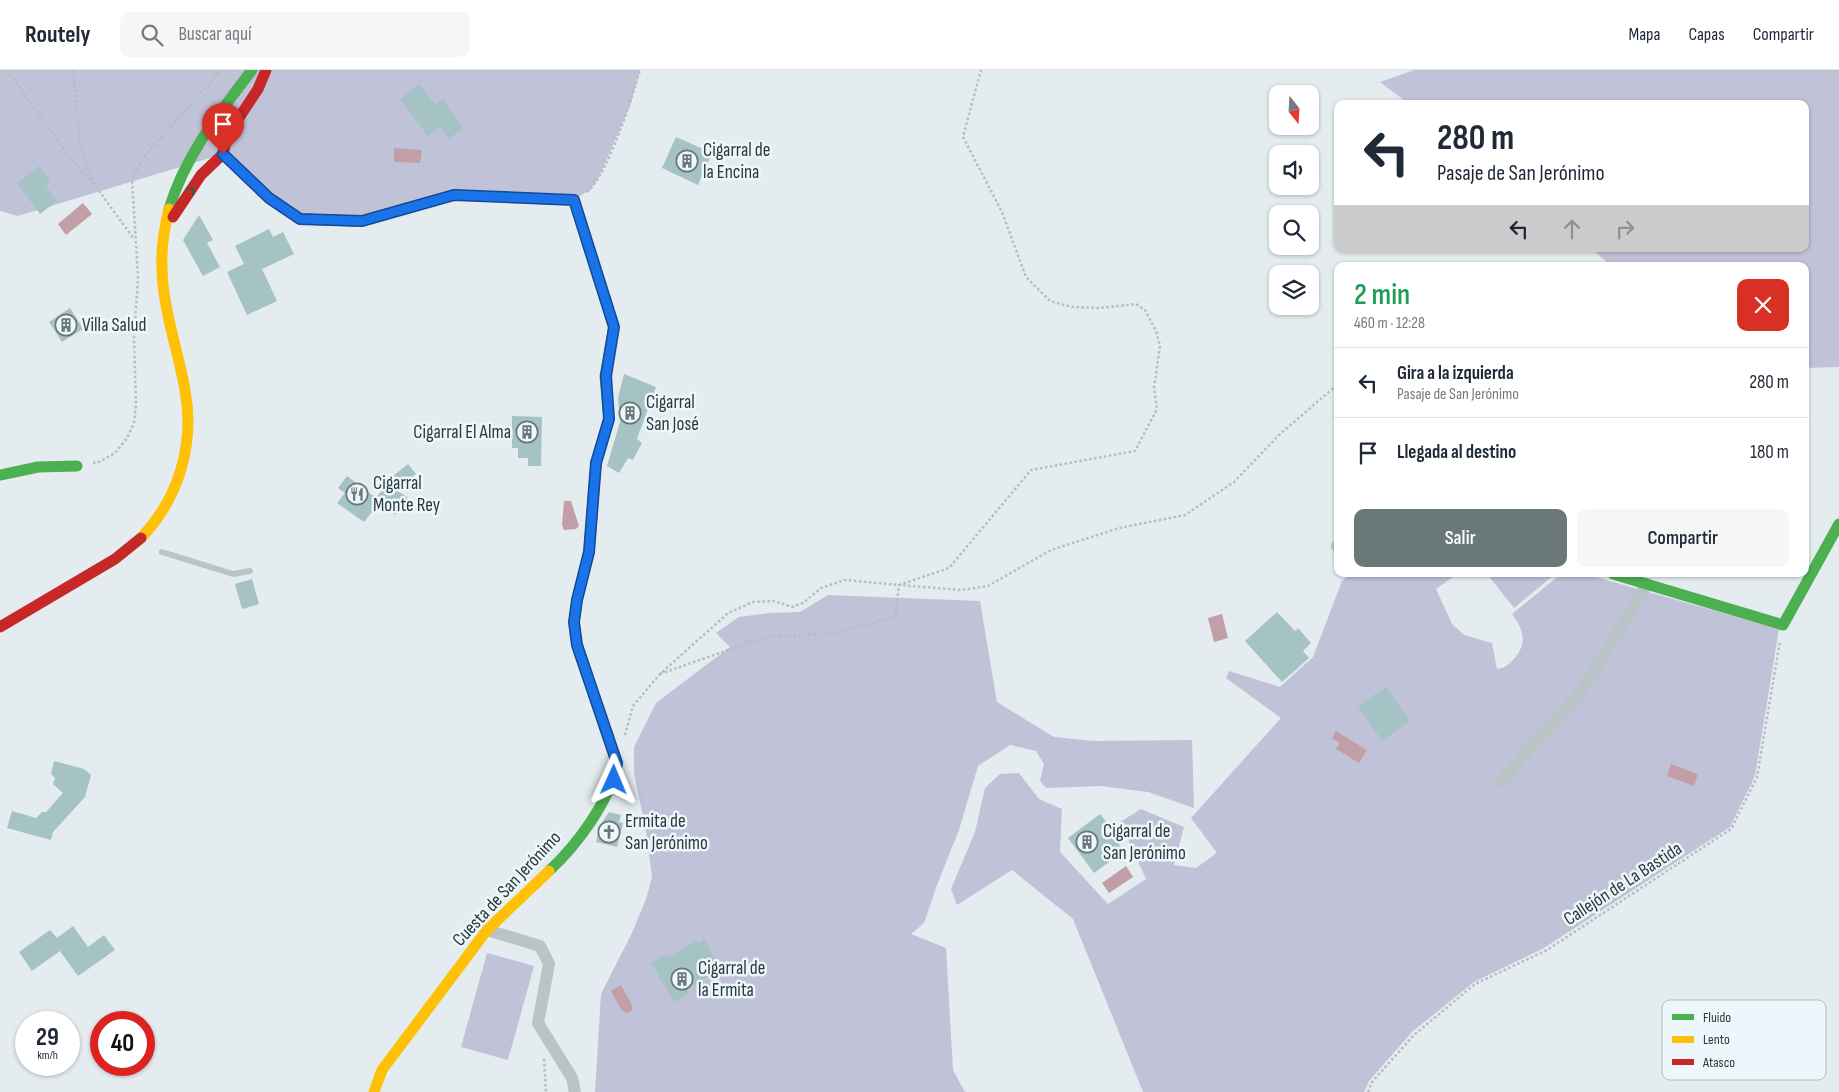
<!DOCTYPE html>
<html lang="es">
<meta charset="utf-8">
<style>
:root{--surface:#fff;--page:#f6f6f7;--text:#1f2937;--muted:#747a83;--line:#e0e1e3;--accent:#6b787a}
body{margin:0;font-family:"Sofia Sans Condensed",sans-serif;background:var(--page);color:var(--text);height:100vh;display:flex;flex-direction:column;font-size:19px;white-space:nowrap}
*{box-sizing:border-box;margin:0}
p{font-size:16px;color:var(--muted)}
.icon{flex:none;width:28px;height:28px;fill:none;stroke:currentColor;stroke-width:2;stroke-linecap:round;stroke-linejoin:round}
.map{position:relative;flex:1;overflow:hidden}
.details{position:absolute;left:1334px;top:192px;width:475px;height:315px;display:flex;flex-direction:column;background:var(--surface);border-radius:10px;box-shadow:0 1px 4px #0004}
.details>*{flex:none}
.top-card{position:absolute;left:1334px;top:30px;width:475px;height:152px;border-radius:10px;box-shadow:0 1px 4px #0004;background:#fff;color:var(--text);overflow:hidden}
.needle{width:32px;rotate:162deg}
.buttons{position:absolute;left:1269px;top:15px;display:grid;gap:10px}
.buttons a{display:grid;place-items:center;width:50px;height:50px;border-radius:10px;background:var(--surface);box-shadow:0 1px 4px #0004;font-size:25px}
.speed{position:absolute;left:15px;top:941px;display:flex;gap:10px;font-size:25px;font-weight:700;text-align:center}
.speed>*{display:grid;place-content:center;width:65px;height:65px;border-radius:50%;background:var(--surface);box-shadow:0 1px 4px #0004;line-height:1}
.speed small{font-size:12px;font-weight:400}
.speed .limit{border:8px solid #d22;background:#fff;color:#111}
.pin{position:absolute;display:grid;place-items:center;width:42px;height:42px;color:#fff;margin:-51px -21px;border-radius:50% 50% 50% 0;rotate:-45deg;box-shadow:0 0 5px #0007}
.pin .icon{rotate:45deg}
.me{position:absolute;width:55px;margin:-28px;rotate:1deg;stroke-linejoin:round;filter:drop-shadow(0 0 4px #0008)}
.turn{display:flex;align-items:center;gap:18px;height:105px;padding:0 20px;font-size:22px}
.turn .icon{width:65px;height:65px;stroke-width:2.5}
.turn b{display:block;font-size:35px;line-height:42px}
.lanes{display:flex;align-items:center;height:48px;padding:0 20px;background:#0003;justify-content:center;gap:25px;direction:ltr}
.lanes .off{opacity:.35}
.round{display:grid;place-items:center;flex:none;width:52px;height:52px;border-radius:10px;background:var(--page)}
.head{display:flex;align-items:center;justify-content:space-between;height:85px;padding:0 20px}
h1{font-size:30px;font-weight:600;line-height:38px;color:#1e9e55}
.primary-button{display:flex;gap:10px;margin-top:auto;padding:10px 20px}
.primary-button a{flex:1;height:58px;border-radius:10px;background:var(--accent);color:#fff;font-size:20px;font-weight:600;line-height:58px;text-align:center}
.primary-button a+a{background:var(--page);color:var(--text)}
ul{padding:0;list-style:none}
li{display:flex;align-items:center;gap:15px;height:70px;padding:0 20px;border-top:1px solid var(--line)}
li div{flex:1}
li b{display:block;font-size:19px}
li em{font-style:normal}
header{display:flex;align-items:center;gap:30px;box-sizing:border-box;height:70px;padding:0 25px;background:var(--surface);border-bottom:1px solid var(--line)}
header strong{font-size:24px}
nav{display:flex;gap:28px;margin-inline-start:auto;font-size:18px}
.search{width:350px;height:45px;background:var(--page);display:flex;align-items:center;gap:12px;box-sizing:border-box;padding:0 18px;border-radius:10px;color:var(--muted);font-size:19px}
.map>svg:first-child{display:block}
.green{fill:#c0c2d8}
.water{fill:#c29ea6}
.building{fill:#a5c2c4}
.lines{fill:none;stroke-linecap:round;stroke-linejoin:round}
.path{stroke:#b4bdc0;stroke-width:2.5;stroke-dasharray:2.5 2.5;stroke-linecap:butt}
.lane{stroke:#bac4c7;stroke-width:6}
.street{stroke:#bac4c7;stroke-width:12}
.fast{stroke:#4caf50;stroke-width:11}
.slow{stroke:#ffc107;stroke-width:11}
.jam{stroke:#c62828;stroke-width:11}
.oneway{stroke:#345d41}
.route-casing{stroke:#114b97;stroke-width:12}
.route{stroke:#1a73e8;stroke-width:9}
.labels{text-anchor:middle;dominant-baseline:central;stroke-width:5;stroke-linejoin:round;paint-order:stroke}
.poi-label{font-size:19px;fill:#2a3a3b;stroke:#edf7fb;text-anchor:start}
.street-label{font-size:19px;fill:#2a3a3b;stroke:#edf7fb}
.key{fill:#edf7fb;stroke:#b2bec1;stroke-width:1}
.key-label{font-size:14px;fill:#2a3a3b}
</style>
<header>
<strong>Routely</strong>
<div class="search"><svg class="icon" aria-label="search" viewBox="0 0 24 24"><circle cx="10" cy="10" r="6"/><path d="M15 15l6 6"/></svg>Buscar aquí</div>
<nav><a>Mapa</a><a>Capas</a><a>Compartir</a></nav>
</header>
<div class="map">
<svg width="1839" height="1022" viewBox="0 0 1839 1022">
<rect width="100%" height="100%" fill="#e4ecf0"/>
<g class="green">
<polygon points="0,0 640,0 631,33 600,105 591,119 574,130 454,125 362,151 300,149 223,84 18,146 0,141"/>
<polygon points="1414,0 1839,0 1839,297 1805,298 1805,196 1611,196 1592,179 1805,179 1805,34 1409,34 1380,12"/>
<path d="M1350 504H1457L1436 519 1452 554 1464 565 1492 573 1497 599C1505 598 1507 596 1513 590 1528 574 1524 560 1512 544L1561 504H1585L1779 559 1755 706 1730 757 1544 878 1474 912 1412 962 1369 1011 1364 1022H1143L1073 849 1012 800 957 835 951 819 975 762 985 718 1000 704 1019 703 1039 729 1062 739 1060 782 1108 834 1146 809 1120 752 1141 739 1184 757 1174 795 1196 798 1217 783 1191 748 1281 648 1226 608 1229 601 1280 617 1313 587 1342 511Z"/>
<polygon points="1487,504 1555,504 1514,538"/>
<polygon points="828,525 980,531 997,632 1054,667 1093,671 1192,670 1194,738 1148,722 1101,716 1046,718 1040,711 1044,694 1036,681 1010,675 978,696 959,760 937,815 924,853 911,864 946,878 953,1000 965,1022 595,1022 601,924 632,863 646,829 652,807 646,761 634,703 634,677 656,633 730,577 716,563 739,547 769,543 800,542"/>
<polygon points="487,883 534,896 508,990 461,977"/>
</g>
<g class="water">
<polygon points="394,78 422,80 420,93 394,92"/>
<polygon points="83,133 92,144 66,165 58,154"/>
<polygon points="564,431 571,431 579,456 576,459 564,460 562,455"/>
<polygon points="1222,544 1228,568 1214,572 1208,548"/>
<polygon points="1336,661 1367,680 1359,693 1336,679 1340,673 1332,668"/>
<polygon points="1671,694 1698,704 1694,716 1667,706"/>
<polygon points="1126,796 1133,807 1109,823 1102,813"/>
<polygon points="621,915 632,935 632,940 627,943 622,941 611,921"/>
</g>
<g class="building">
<polygon points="419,14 435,34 443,29 463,59 448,69 440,57 428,66 400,29"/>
<polygon points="676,67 712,83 698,115 662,98"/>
<polygon points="39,96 50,112 46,116 57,131 40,144 17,113"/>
<polygon points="199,145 213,170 207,173 220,197 203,206 183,170"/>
<polygon points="269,159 273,167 283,162 294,184 262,199 277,231 247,245 227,202 244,194 235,176"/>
<polygon points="70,238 83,259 62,272 49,252"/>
<polygon points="624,304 656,317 637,369 642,373 633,390 628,388 619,403 607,396 620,352 618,328"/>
<polygon points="512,346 542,347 541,396 528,396 528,388 518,388 518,378 512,378"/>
<polygon points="408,394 416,404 395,419 408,428 395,445 379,433 364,452 337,433 345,423 338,418 347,406 376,428 393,406"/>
<polygon points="252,509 259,534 242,539 235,514"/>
<polygon points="1277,542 1295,561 1298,558 1311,573 1303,581 1309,588 1282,612 1245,571"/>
<polygon points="1386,617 1410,651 1382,671 1358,636"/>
<polygon points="54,691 84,699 91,705 85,727 53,762 51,770 7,758 12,741 36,748 42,742 46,742 63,723 53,714 55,708 51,704"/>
<polygon points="609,742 621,745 619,752 623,753 617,777 596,772 599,757"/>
<polygon points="1100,744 1108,754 1105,756 1124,781 1094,803 1068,768"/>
<polygon points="73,856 88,877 104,865 115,880 78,906 60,881 32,901 19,882 50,860 57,868"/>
<polygon points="704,869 721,899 686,919 689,923 674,932 651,893 666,884 668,887 697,871 699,873"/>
</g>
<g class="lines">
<g class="path">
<polyline points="7,0 74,93 93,113"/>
<polyline points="73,0 80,75 94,114 134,169"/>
<path d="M587 122C608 105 632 27 640 0"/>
<polyline points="93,393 99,392 115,383 127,368 134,353 136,334 134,268 138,207 132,109 143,88 221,0"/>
<polyline points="660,604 768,566 830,564 895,547 899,515 961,520 988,516 1051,480 1119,458 1185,445 1234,412 1279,365 1338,314"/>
<polyline points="625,665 633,636 659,605 728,543 753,532 774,531 792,537 803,533 821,518 845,510 899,515 949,498 1031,400 1135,381 1157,339 1154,318 1160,276 1156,261 1145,240 1136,234 1099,238 1072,237 1050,231 1026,207 1002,142 963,67 981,0"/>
<polyline points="544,989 546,1022"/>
<polyline points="1368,1022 1372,1012 1414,965 1475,914 1547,880 1731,759 1757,707 1780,571"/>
</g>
<polyline class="lane" points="162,482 233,504 250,501"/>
<g class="street">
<polyline points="1337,476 1338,476"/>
<polyline points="1500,712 1584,618 1647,514"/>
<polyline points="487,860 540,876 549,894 538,953 572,1008 575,1022"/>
</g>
<g class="fast">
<path d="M169 139C185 86 219 43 252 0"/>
<polyline points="0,405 38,397 77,396"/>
<polyline points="1613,504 1783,555 1839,454"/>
<path d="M549 801C577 775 610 731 617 693L577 575 574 552 577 530 589 482 596 393 609 349 605 306 614 257 580 149"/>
</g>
<g class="slow">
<polyline points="355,151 362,151 454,125 574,130 580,149"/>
<path d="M141 468C179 428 195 374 185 320 178 280 163 240 162 199 161 179 164 159 169 139"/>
<polyline points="374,1022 382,1000 487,860 549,801"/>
</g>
<g class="jam">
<polyline points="223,84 269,128 300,149 355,151"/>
<polyline points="173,147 201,105 223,84 227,66 258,19 266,0"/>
<polyline points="0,557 115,489 141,468"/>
</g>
</g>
<defs><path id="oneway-chevron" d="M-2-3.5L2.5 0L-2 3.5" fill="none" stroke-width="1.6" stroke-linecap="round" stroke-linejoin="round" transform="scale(1.25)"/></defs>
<use class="oneway" href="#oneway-chevron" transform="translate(191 120) rotate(-56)"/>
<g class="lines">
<g class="route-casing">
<polyline id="route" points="223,84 269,128 300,149 362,151 454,125 574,130 614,257 606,306 609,349 596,393 589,482 577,530 574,552 577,575 617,693 614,710"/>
</g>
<use href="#route" class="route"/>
</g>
<defs>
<g id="building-ring" transform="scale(1.125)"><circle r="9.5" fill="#edf7fb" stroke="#6b787a" stroke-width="1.5"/><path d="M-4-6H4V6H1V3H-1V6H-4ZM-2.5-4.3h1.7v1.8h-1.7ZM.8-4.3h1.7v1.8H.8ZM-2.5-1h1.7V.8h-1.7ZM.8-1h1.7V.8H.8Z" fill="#6b787a"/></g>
<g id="restaurant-ring" transform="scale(1.125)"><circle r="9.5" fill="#edf7fb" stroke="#6b787a" stroke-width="1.5"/><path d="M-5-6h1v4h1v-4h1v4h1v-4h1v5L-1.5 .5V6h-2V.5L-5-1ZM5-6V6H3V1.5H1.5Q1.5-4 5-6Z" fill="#6b787a"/></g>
<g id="church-ring" transform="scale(1.125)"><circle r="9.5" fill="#edf7fb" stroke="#6b787a" stroke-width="1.5"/><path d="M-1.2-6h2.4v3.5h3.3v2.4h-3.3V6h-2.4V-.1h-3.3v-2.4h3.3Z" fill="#6b787a"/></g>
</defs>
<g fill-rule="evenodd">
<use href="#building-ring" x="687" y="91"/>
<use href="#building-ring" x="66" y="255"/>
<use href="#building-ring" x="630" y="343"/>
<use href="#building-ring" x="527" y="362"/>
<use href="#restaurant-ring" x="357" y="424"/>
<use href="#church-ring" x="609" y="762"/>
<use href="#building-ring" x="1087" y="772"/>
<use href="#building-ring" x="682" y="909"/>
</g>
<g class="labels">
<g class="poi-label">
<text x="703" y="80">Cigarral de<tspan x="703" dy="22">la Encina</tspan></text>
<text x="82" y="255">Villa Salud</text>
<text x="646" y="332">Cigarral<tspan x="646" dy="22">San José</tspan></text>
<text x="511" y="362" text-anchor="end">Cigarral El Alma</text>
<text x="373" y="413">Cigarral<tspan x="373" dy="22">Monte Rey</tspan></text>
<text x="625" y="751">Ermita de<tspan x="625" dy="22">San Jerónimo</tspan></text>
<text x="1103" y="761">Cigarral de<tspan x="1103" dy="22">San Jerónimo</tspan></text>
<text x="698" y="898">Cigarral de<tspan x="698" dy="22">la Ermita</tspan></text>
</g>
<g class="street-label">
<text transform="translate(1623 814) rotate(-33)">Callejón de La Bastida</text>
<text transform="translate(507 819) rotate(-47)">Cuesta de San Jerónimo</text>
</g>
</g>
<rect x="1662" y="930" width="164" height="80" rx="8" class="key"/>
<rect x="1672" y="944" width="22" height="6" fill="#4caf50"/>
<rect x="1672" y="966" width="22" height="7" fill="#ffc107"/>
<rect x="1672" y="989" width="22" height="6" fill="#c62828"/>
<g class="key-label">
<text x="1703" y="952">Fluido</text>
<text x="1703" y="974">Lento</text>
<text x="1703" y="997">Atasco</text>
</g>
</svg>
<div class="buttons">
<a><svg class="needle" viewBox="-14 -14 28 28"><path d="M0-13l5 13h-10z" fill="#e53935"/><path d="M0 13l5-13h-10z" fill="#747a83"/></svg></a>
<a><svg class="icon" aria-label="sound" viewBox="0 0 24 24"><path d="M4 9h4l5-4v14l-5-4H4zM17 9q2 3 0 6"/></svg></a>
<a><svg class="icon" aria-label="search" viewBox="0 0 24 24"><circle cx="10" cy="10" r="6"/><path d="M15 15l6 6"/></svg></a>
<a><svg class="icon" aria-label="layers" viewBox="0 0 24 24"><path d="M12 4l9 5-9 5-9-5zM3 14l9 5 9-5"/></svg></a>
</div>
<div class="speed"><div>29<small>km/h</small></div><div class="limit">40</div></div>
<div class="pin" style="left:223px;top:84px;background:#d93025"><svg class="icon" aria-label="arrive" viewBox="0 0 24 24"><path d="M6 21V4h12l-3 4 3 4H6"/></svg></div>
<svg class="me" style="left:614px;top:710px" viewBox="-20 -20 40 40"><path d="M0-17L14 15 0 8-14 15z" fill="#1a73e8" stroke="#fff" stroke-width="4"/></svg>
<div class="top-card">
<div class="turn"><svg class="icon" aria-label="left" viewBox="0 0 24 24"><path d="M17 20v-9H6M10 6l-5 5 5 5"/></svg><div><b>280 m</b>Pasaje de San Jerónimo</div></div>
<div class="lanes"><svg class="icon" aria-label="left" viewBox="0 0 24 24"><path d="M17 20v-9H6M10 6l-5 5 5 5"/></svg><svg class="icon off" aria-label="ahead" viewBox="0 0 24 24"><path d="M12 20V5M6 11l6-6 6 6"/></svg><svg class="icon off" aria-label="right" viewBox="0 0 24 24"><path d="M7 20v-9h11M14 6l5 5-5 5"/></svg></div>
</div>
<section class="details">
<div class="head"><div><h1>2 min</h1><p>460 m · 12:28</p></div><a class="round" style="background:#d93025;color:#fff"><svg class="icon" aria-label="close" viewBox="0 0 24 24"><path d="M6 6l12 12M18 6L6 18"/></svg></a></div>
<ul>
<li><svg class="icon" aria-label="left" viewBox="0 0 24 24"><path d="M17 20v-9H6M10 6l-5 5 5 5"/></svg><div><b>Gira a la izquierda</b><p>Pasaje de San Jerónimo</p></div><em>280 m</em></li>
<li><svg class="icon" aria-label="arrive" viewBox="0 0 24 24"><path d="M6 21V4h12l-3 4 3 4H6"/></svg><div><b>Llegada al destino</b></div><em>180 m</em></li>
</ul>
<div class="primary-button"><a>Salir</a><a>Compartir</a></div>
</section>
</div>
